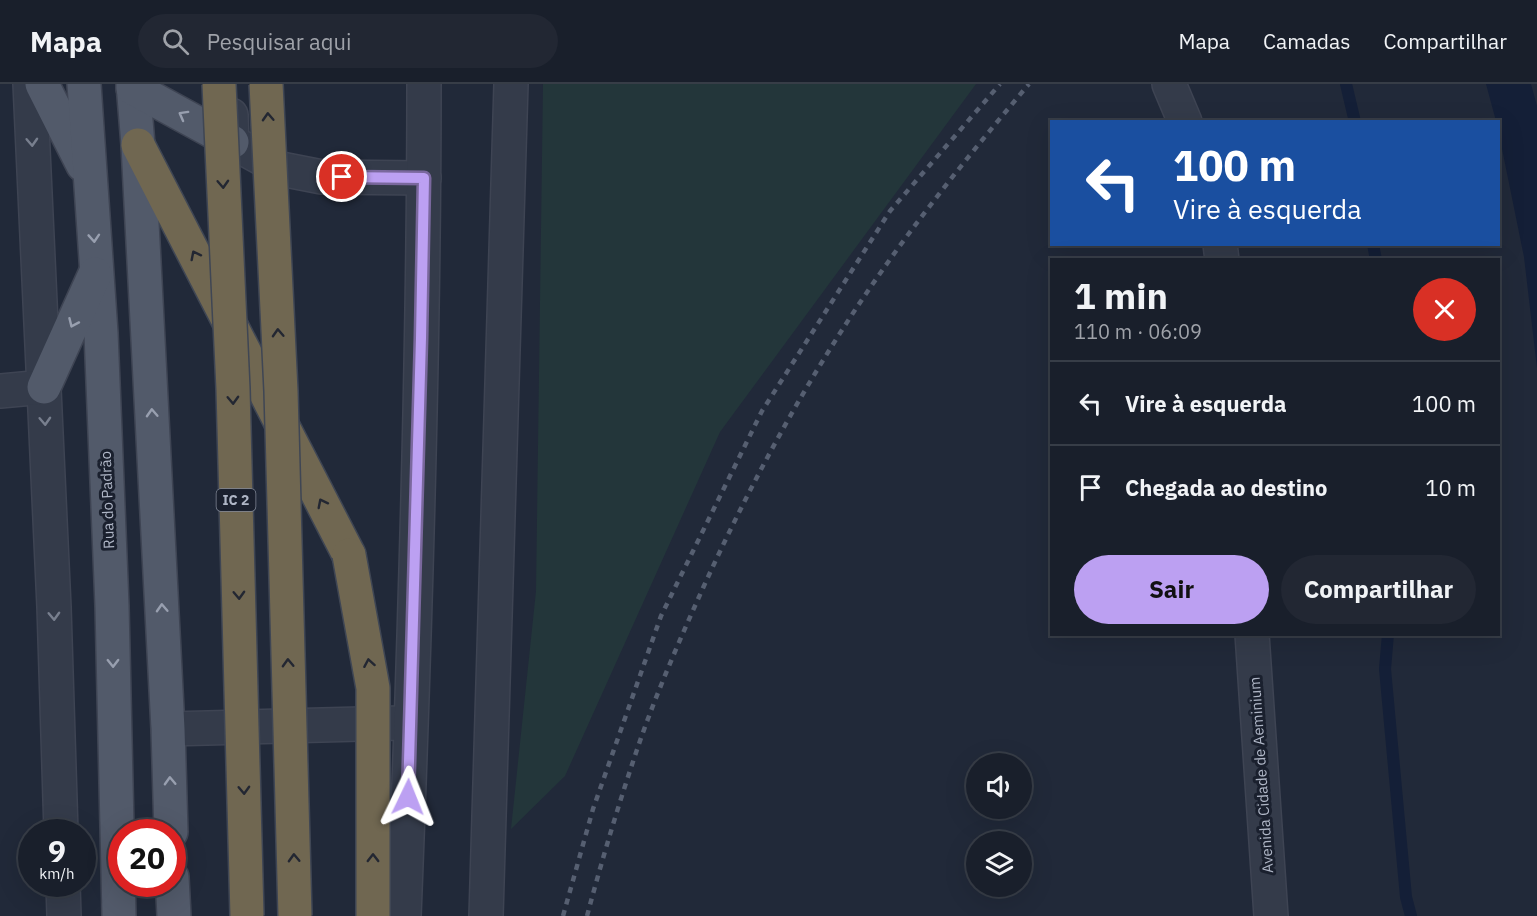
<!DOCTYPE html>
<html lang="pt">
<meta charset="utf-8">
<style>
:root{--surface:#191f2b;--page:#222733;--text:#f1f3f6;--muted:#9fa2a9;--line:#373d47;--accent:#bca0f2}
body{margin:0;font-family:"IBM Plex Sans",sans-serif;background:var(--page);color:var(--text);height:100vh;display:flex;flex-direction:column;font-size:22px;white-space:nowrap}
*{box-sizing:border-box;margin:0}
p{font-size:20px;color:var(--muted)}
.icon{flex:none;width:33px;height:33px;fill:none;stroke:currentColor;stroke-width:2;stroke-linecap:round;stroke-linejoin:round}
.map{position:relative;flex:1;overflow:hidden}
.panel{position:absolute;left:1050px;top:174px;width:450px;height:378px;display:flex;flex-direction:column;background:var(--surface);border-radius:0px;box-shadow:0 6px 24px #0002,0 0 0 2px var(--line)}
.panel>*{flex:none}
.hud{position:absolute;left:1050px;top:36px;width:450px;height:126px;border-radius:0px;box-shadow:0 6px 24px #0002,0 0 0 2px var(--line);background:#1a4fa0;color:#fff;overflow:hidden}
.fabs{position:absolute;left:966px;top:669px;display:grid;gap:12px}
.fabs a{display:grid;place-items:center;width:66px;height:66px;border-radius:50%;background:var(--surface);box-shadow:0 6px 24px #0002,0 0 0 2px var(--line);font-size:30px}
.speed{position:absolute;left:18px;top:735px;display:flex;gap:12px;font-size:30px;font-weight:700;text-align:center}
.speed>*{display:grid;place-content:center;width:78px;height:78px;border-radius:50%;background:var(--surface);box-shadow:0 6px 24px #0002,0 0 0 2px var(--line);line-height:1}
.speed small{font-size:15px;font-weight:400}
.speed .limit{border:9px solid #d22;background:#fff;color:#111}
.pin{position:absolute;display:grid;place-items:center;width:51px;height:51px;color:#fff;margin:-26px;border:3px solid #fff;border-radius:50%;box-shadow:0 2px 6px #0007}
.me{position:absolute;width:66px;margin:-33px;rotate:2deg;stroke-linejoin:round;filter:drop-shadow(0 0 4px #0008)}
.turn{display:flex;align-items:center;gap:21px;height:126px;padding:0 24px;font-size:27px}
.turn .icon{width:78px;height:78px;stroke-width:2.5}
.turn b{display:block;font-size:42px;line-height:51px}
.round{display:grid;place-items:center;flex:none;width:63px;height:63px;border-radius:32px;background:var(--page)}
.headline{display:flex;align-items:center;justify-content:space-between;height:102px;padding:0 24px}
h1{font-size:36px;font-weight:700;line-height:45px}
.primary-button{display:flex;gap:12px;margin-top:auto;padding:12px 24px}
.primary-button a{flex:1;height:69px;border-radius:36px;background:var(--accent);color:#111;font-size:24px;font-weight:700;line-height:69px;text-align:center}
.primary-button a+a{background:var(--page);color:var(--text)}
ul{padding:0;list-style:none}
li{display:flex;align-items:center;gap:18px;height:84px;padding:0 24px;border-top:2px solid var(--line)}
li div{flex:1}
li b{display:block;font-size:22px}
li em{font-style:normal}
header{display:flex;align-items:center;gap:36px;box-sizing:border-box;height:84px;padding:0 30px;background:var(--surface);border-bottom:2px solid var(--line)}
header strong{font-size:28px}
nav{display:flex;gap:33px;margin-inline-start:auto;font-size:21px}
.search{width:420px;height:54px;background:var(--page);display:flex;align-items:center;gap:15px;box-sizing:border-box;padding:0 21px;border-radius:33px;color:var(--muted);font-size:22px}
.map>svg:first-child{display:block}
.green{fill:#23363a}
.water{fill:#141f37}
.lines{fill:none;stroke-linecap:round;stroke-linejoin:round}
.stream{stroke:#141f37;stroke-width:12}
.minor-casing{stroke:#3e4453;stroke-width:36}
.major-casing{stroke:#3e4453;stroke-width:36}
.highway-casing{stroke:#3f4654;stroke-width:36}
.minor{stroke:#343b4a;stroke-width:33}
.major{stroke:#525a6a;stroke-width:33}
.highway{stroke:#706751;stroke-width:33}
.rail{stroke:#565f71;stroke-width:4.5;stroke-dasharray:6 6;stroke-linecap:butt}
.highway-bridge-casing{stroke:#3f4654;stroke-width:36;stroke-linecap:butt}
.highway-bridge{stroke:#706751;stroke-width:33}
.oneway{stroke:#989faf}
.oneway2{stroke:#232732}
.oneway3{stroke:#787f8e}
.route-casing{stroke:#7a689d;stroke-width:15}
.route{stroke:#bca0f2;stroke-width:10}
.labels{text-anchor:middle;dominant-baseline:central;stroke-width:6;stroke-linejoin:round;paint-order:stroke}
.shield{fill:#1a202e;stroke:#828998;stroke-width:1.5}
.shield-label{font-size:14px;font-weight:bold;fill:#afb6c6}
.street-label{font-size:15px;fill:#afb6c6;stroke:#1a202e}
</style>
<header>
<strong>Mapa</strong>
<div class="search"><svg class="icon" aria-label="search" viewBox="0 0 24 24"><circle cx="10" cy="10" r="6"/><path d="M15 15l6 6"/></svg>Pesquisar aqui</div>
<nav><a>Mapa</a><a>Camadas</a><a>Compartilhar</a></nav>
</header>
<div class="map">
<svg width="1537" height="832" viewBox="0 0 1537 832">
<rect width="100%" height="100%" fill="#212939"/>
<polygon class="green" points="543,0 976,0 720,348 565,692 511,745 536,507"/>
<polygon class="water" points="1486,0 1531,0 1537,22 1537,284 1524,173 1499,50 1498,38 1496,37"/>
<g class="lines">
<g class="stream">
<polyline points="1346,0 1355,38"/>
<polyline points="1373,160 1376,176"/>
<polyline points="1388,550 1385,585 1406,813 1411,832"/>
</g>
<g class="minor-casing">
<g id="minor">
<polyline points="30,0 54,523 61,748"/>
<polyline points="1169,0 1185,38"/>
<polyline points="231,31 232,58 281,85 322,93 424,94"/>
<polyline points="1220,160 1222,176"/>
<polyline points="0,307 44,303"/>
<polyline points="1252,550 1271,832"/>
<polyline points="168,645 400,639"/>
<polyline points="63,800 64,832"/>
<path d="M404 832C415 555 424 277 424 0"/>
<polyline points="486,832 511,0"/>
</g>
</g>
<g class="major-casing">
<g id="major">
<polyline points="42,0 83,81"/>
<polyline points="84,0 101,249 112,522 119,832"/>
<polyline points="133,0 138,61 168,645 171,748"/>
<polyline points="133,4 232,58"/>
<polyline points="44,303 95,190"/>
<polyline points="172,793 174,832"/>
</g>
</g>
<g class="highway-casing">
<polyline id="highway" points="138,61 349,471"/>
</g>
<use href="#minor" class="minor"/>
<use href="#major" class="major"/>
<use href="#highway" class="highway"/>
<g class="rail">
<polyline points="563,832 593,725 661,532 762,327 890,127 1000,0"/>
<path d="M587 832C603 772 621 712 641 654 659 603 681 553 703 504 747 407 798 312 857 223 909 145 968 72 1029 0"/>
</g>
<g class="highway-bridge-casing">
<g id="highway-bridge">
<polyline points="219,0 233,305 247,832"/>
<polyline points="266,0 281,307 295,832"/>
<polyline points="349,471 373,604 373,832"/>
</g>
</g>
<use href="#highway-bridge" class="highway-bridge"/>
</g>
<defs><path id="oneway-chevron" d="M-2-3.5L2.5 0L-2 3.5" fill="none" stroke-width="1.6" stroke-linecap="round" stroke-linejoin="round" transform="scale(1.5)"/></defs>
<g class="oneway">
<use href="#oneway-chevron" transform="translate(183 31) rotate(-151)"/>
<use href="#oneway-chevron" transform="translate(94 154) rotate(86)"/>
<use href="#oneway-chevron" transform="translate(73 239) rotate(114)"/>
<use href="#oneway-chevron" transform="translate(152 329) rotate(-93)"/>
<use href="#oneway-chevron" transform="translate(162 524) rotate(-93)"/>
<use href="#oneway-chevron" transform="translate(113 579) rotate(89)"/>
<use href="#oneway-chevron" transform="translate(170 697) rotate(-92)"/>
</g>
<g class="oneway2">
<use href="#oneway-chevron" transform="translate(268 33) rotate(-93)"/>
<use href="#oneway-chevron" transform="translate(223 100) rotate(87)"/>
<use href="#oneway-chevron" transform="translate(195 171) rotate(-117)"/>
<use href="#oneway-chevron" transform="translate(278 249) rotate(-93)"/>
<use href="#oneway-chevron" transform="translate(233 316) rotate(88)"/>
<use href="#oneway-chevron" transform="translate(322 419) rotate(-117)"/>
<use href="#oneway-chevron" transform="translate(239 511) rotate(88)"/>
<use href="#oneway-chevron" transform="translate(288 579) rotate(-92)"/>
<use href="#oneway-chevron" transform="translate(369 579) rotate(-100)"/>
<use href="#oneway-chevron" transform="translate(244 706) rotate(88)"/>
<use href="#oneway-chevron" transform="translate(294 774) rotate(-92)"/>
<use href="#oneway-chevron" transform="translate(373 774) rotate(-90)"/>
</g>
<g class="oneway3">
<use href="#oneway-chevron" transform="translate(32 58) rotate(87)"/>
<use href="#oneway-chevron" transform="translate(45 337) rotate(87)"/>
<use href="#oneway-chevron" transform="translate(54 532) rotate(88)"/>
</g>
<g class="lines">
<g class="route-casing">
<polyline id="route" points="342,93 424,94 421,254 408,713"/>
</g>
<use href="#route" class="route"/>
</g>
<g class="labels">
<rect class="shield" x="216.5" y="405" width="39" height="22" rx="4.5"/>
<g class="shield-label">
<text x="236" y="416">IC 2</text>
</g>
<g class="street-label">
<text transform="translate(107 416) rotate(-92)">Rua do Padrão</text>
<text transform="translate(1261 691) rotate(-94)">Avenida Cidade de Aeminium</text>
</g>
</g>
</svg>
<div class="fabs">
<a><svg class="icon" aria-label="sound" viewBox="0 0 24 24"><path d="M4 9h4l5-4v14l-5-4H4zM17 9q2 3 0 6"/></svg></a>
<a><svg class="icon" aria-label="layers" viewBox="0 0 24 24"><path d="M12 4l9 5-9 5-9-5zM3 14l9 5 9-5"/></svg></a>
</div>
<div class="speed"><div>9<small>km/h</small></div><div class="limit">20</div></div>
<div class="pin" style="left:342px;top:93px;background:#d93025"><svg class="icon" aria-label="arrive" viewBox="0 0 24 24"><path d="M6 21V4h12l-3 4 3 4H6"/></svg></div>
<svg class="me" style="left:408px;top:713px" viewBox="-20 -20 40 40"><path d="M0-17L14 15 0 8-14 15z" fill="#bca0f2" stroke="#fff" stroke-width="4"/></svg>
<div class="hud">
<div class="turn"><svg class="icon" aria-label="left" viewBox="0 0 24 24"><path d="M17 20v-9H6M10 6l-5 5 5 5"/></svg><div><b>100 m</b>Vire à esquerda</div></div>
</div>
<section class="panel">
<div class="headline"><div><h1>1 min</h1><p>110 m · 06:09</p></div><a class="round" style="background:#d93025;color:#fff"><svg class="icon" aria-label="close" viewBox="0 0 24 24"><path d="M6 6l12 12M18 6L6 18"/></svg></a></div>
<ul>
<li><svg class="icon" aria-label="left" viewBox="0 0 24 24"><path d="M17 20v-9H6M10 6l-5 5 5 5"/></svg><div><b>Vire à esquerda</b></div><em>100 m</em></li>
<li><svg class="icon" aria-label="arrive" viewBox="0 0 24 24"><path d="M6 21V4h12l-3 4 3 4H6"/></svg><div><b>Chegada ao destino</b></div><em>10 m</em></li>
</ul>
<div class="primary-button"><a>Sair</a><a>Compartilhar</a></div>
</section>
</div>
